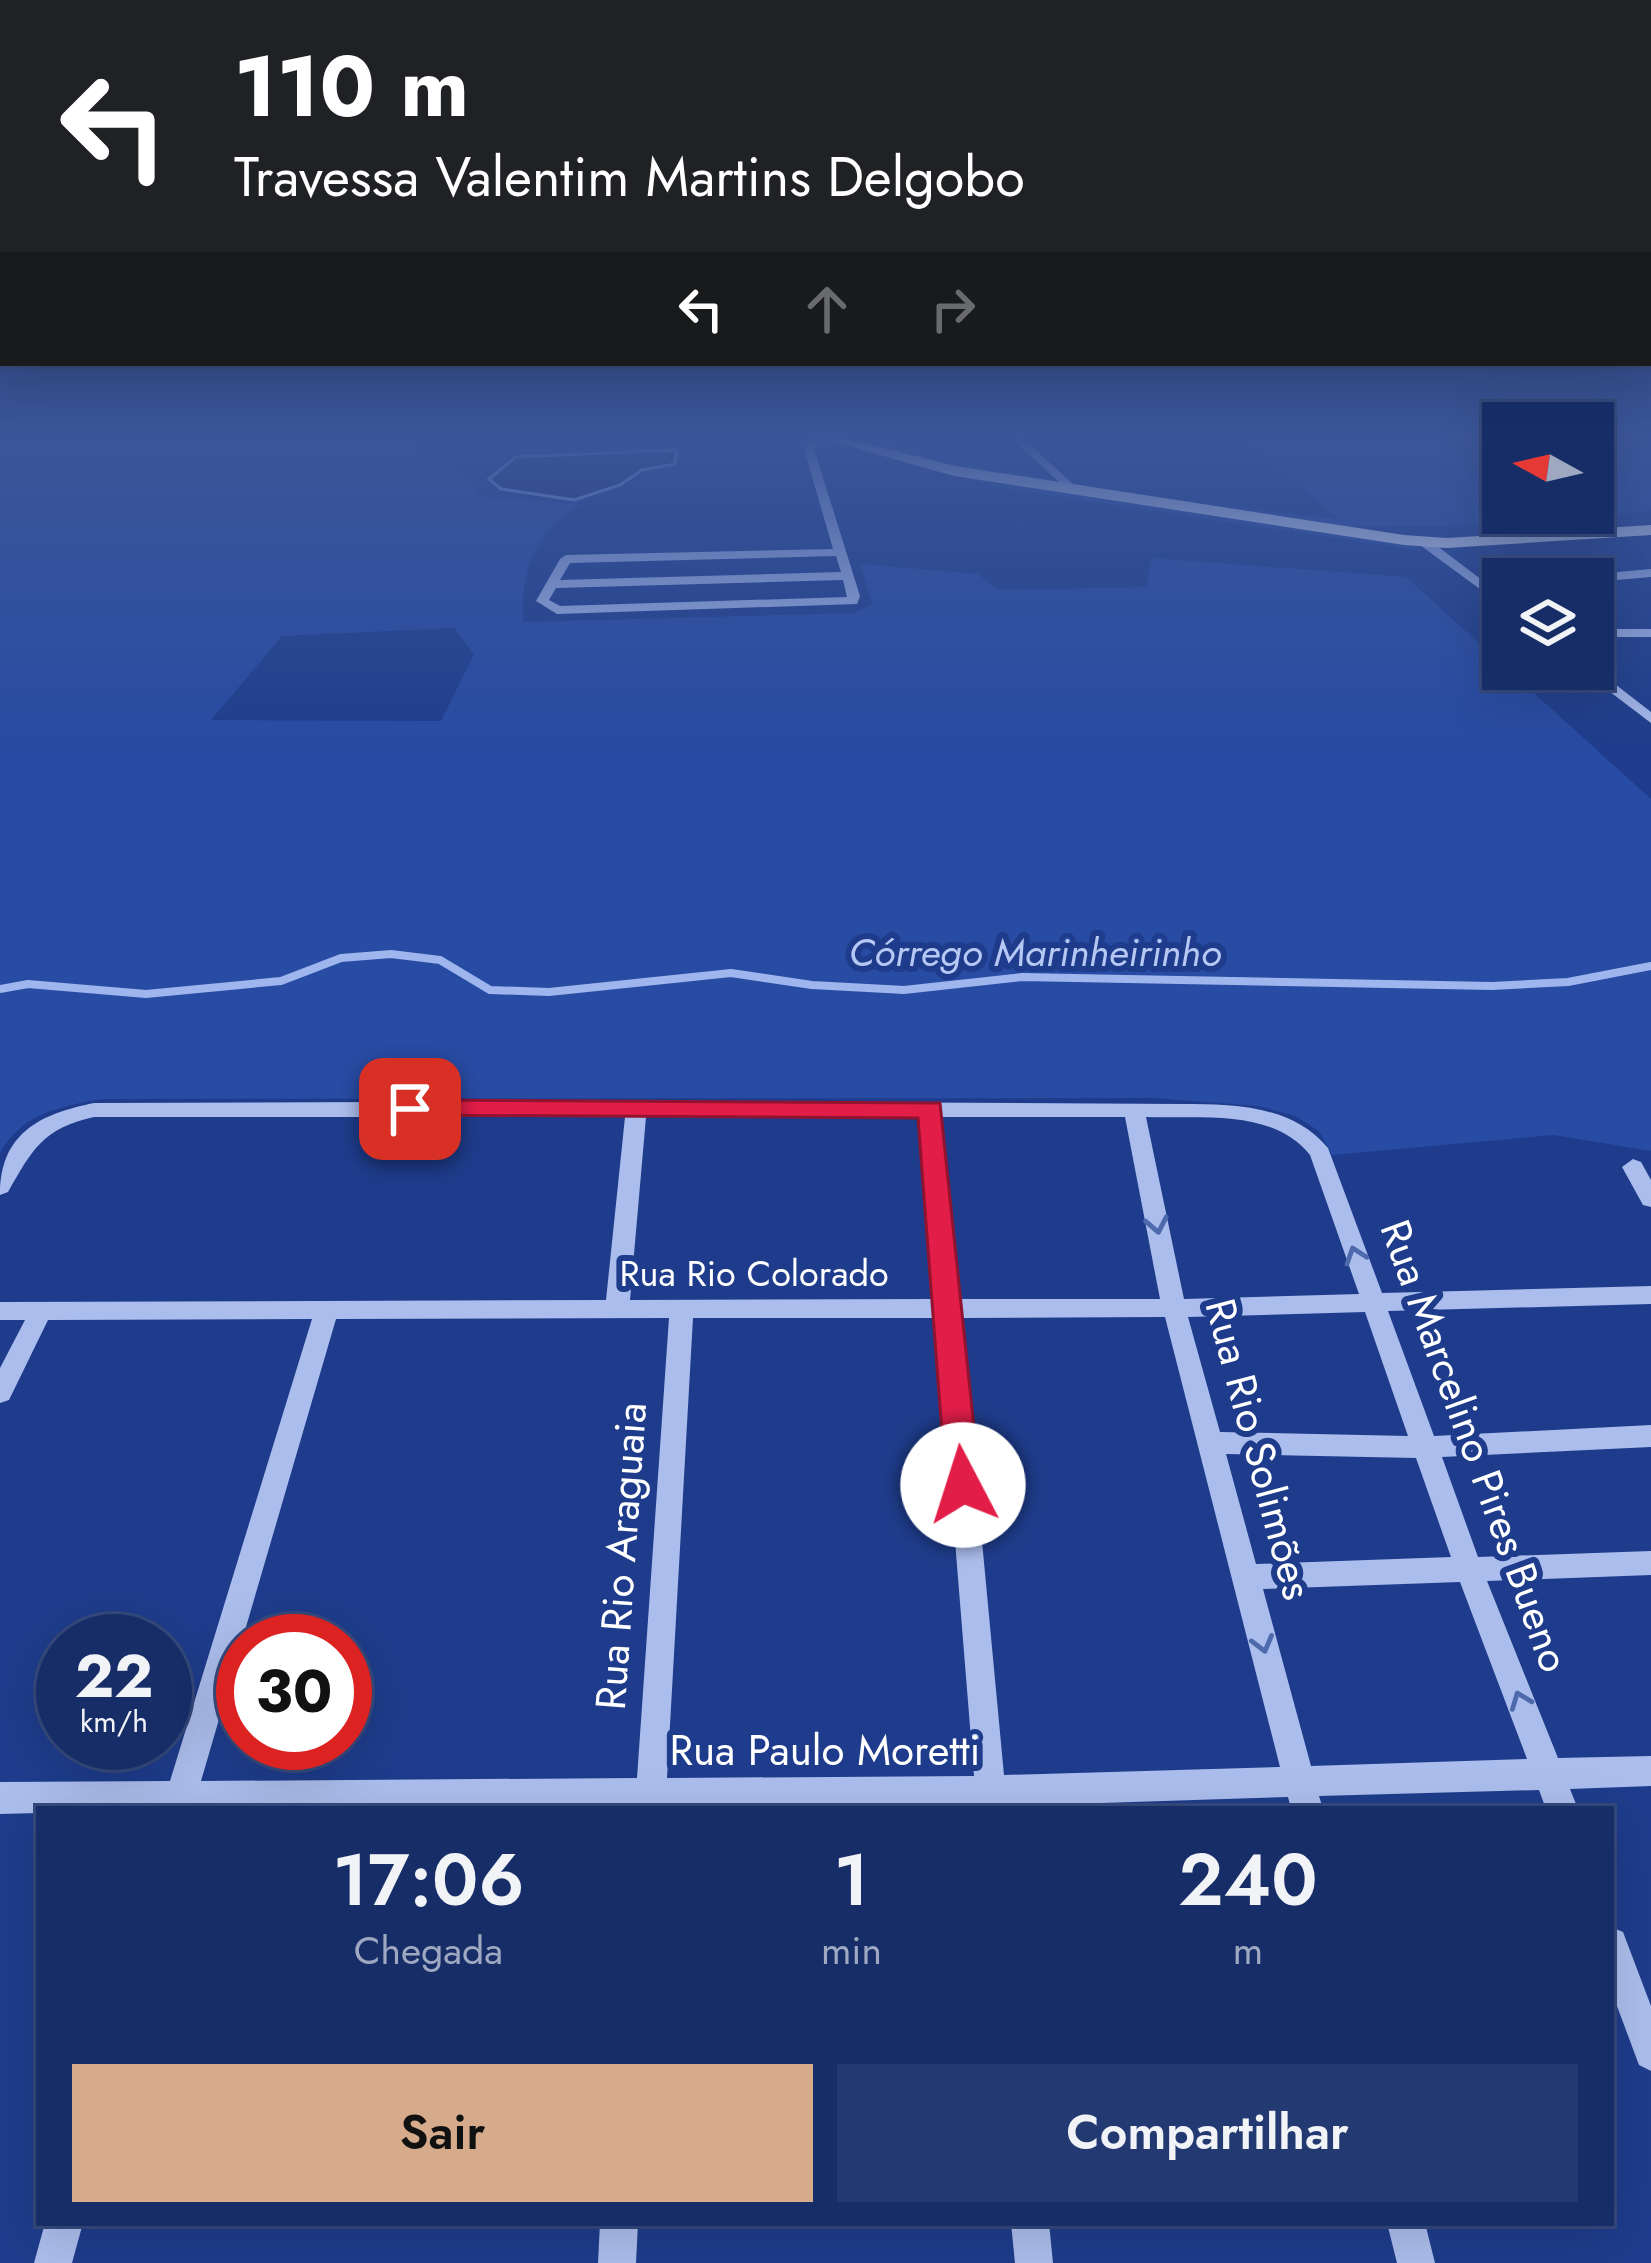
<!DOCTYPE html>
<html lang="pt">
<meta charset="utf-8">
<style>
:root{--surface:#162d68;--page:#233971;--text:#f1f3f6;--muted:#9ea8c0;--line:#35497c;--accent:#d6ab8b}
body{margin:0;font-family:Jost,sans-serif;background:var(--page);color:var(--text);height:100vh;display:flex;flex-direction:column;font-size:45px;white-space:nowrap}
*{box-sizing:border-box;margin:0}
p{font-size:39px;color:var(--muted)}
.icon{flex:none;width:66px;height:66px;fill:none;stroke:currentColor;stroke-width:2;stroke-linecap:round;stroke-linejoin:round}
.map{position:relative;flex:1;overflow:hidden}
.side{position:absolute;left:36px;top:1806px;width:1578px;height:420px;display:flex;flex-direction:column;background:var(--surface);border-radius:0px;box-shadow:0 12px 48px #0002,0 0 0 3px var(--line)}
.side>*{flex:none}
.banner{position:absolute;left:0px;top:0px;width:1653px;height:366px;box-shadow:0 12px 48px #0002,0 0 0 3px var(--line);background:#202124;color:#fff;overflow:hidden}
.needle{width:78px;rotate:278deg}
.controls{position:absolute;left:1482px;top:402px;display:grid;gap:24px}
.controls a{display:grid;place-items:center;width:132px;height:132px;border-radius:0px;background:var(--surface);box-shadow:0 12px 48px #0002,0 0 0 3px var(--line);font-size:60px}
.speed{position:absolute;left:36px;top:1614px;display:flex;gap:24px;font-size:60px;font-weight:700;text-align:center}
.speed>*{display:grid;place-content:center;width:156px;height:156px;border-radius:50%;background:var(--surface);box-shadow:0 12px 48px #0002,0 0 0 3px var(--line);line-height:1}
.speed small{font-size:30px;font-weight:400}
.speed .limit{border:18px solid #d22;background:#fff;color:#111}
.pin{position:absolute;display:grid;place-items:center;width:102px;height:102px;color:#fff;margin:-51px;border-radius:24px;box-shadow:0 6px 18px #0006}
.me{position:absolute;width:132px;margin:-66px;rotate:355deg;stroke-linejoin:round;filter:drop-shadow(0 0 9px #0008)}
.turn{display:flex;align-items:center;gap:42px;height:252px;padding:0 36px;font-size:54px}
.turn .icon{width:156px;height:156px;stroke-width:2.5}
.turn b{display:block;font-size:84px;line-height:102px}
.lanes{display:flex;align-items:center;height:114px;padding:0 36px;background:#0003;justify-content:center;gap:60px;direction:ltr}
.lanes .off{opacity:.35}
.eta{display:flex;justify-content:space-evenly;align-items:center;height:204px;text-align:center}
.eta b{font-size:72px;font-weight:600;line-height:84px}
.button{display:flex;gap:24px;margin-top:auto;padding:24px 36px}
.button a{flex:1;height:138px;border-radius:0px;background:var(--accent);color:#111;font-size:48px;font-weight:600;line-height:138px;text-align:center}
.button a+a{background:var(--page);color:var(--text)}
.map>svg:first-child{display:block}
.green{fill:#284ba3;fill-rule:evenodd}
.water{fill:#152b6a;stroke:#9eb6ed;stroke-width:3}
.lines{fill:none;stroke-linecap:round;stroke-linejoin:round}
.stream{stroke:#9eb6ed;stroke-width:8}
.minor{fill:#abbdec;fill-rule:evenodd}
.major{fill:#f0f3ff;fill-rule:evenodd}
.oneway{stroke:#4f69ad}
.route{fill:#e11d48;stroke:#92132f;stroke-width:3}
.labels{text-anchor:middle;dominant-baseline:central;stroke-width:12;stroke-linejoin:round;paint-order:stroke}
.street-label{font-size:36px;fill:#fff;stroke:#1e3c8b}
.water-label{font-size:39px;font-style:italic;fill:#b6c8f3;stroke:#1e3c8b}
.near-street-label{font-size:42px;fill:#fff;stroke:#1e3c8b}
</style>
<div class="map">
<svg width="1651" height="2263" viewBox="0 0 1651 2263">
<rect width="100%" height="100%" fill="#1e3c8b"/>
<g class="green">
<path d="M0 437H409L433 463 466 473 481 497 581 504C535 530 521 571 523 622L854 613 872 604 860 564 978 574 998 590 1147 587 1151 558 1406 577 1651 799V1151L1554 1135 1332 1155 1319 1131 1295 1116 1258 1106 1154 1098 102 1099C61 1106 21 1114 0 1153ZM454 628 474 654 441 721 211 720 282 636Z"/>
<polygon points="795,437 817,437 951,473 1417,545 1423,551 1015,490"/>
<path d="M832 437C888 437 939 458 994 469 1108 490 1224 508 1339 519L1243 437H1503V513H1593V437H1651V511L1508 524 1340 527 1074 489 876 451Z"/>
</g>
<polygon class="water" points="677,450 675,464 642,470 620,485 574,500 501,489 489,479 516,457"/>
<g class="lines">
<polyline class="stream" points="0,989 28,984 146,994 281,981 341,958 391,954 440,960 490,990 549,992 731,973 812,985 904,990 1022,977 1492,986 1568,982 1651,966"/>
<g class="minor">
<path d="M814 437H825L814 449 860 596 857 604 557 614 536 601 560 559 566 555 833 549 804 449ZM836 556 841 572 560 580 570 563ZM843 580 847 597 560 606 549 600 556 588Z"/>
<polygon points="1010,437 1021,437 1080,490 1080,494 1072,494"/>
<polygon points="1420,539 1428,539 1503,596 1503,606 1420,545"/>
<polygon points="1651,569 1651,577 1593,582 1593,579 1580,579 1586,575"/>
<rect x="1593" y="629" width="58" height="8"/>
<polygon points="1503,633 1503,641 1486,643 1479,639"/>
<polygon points="1593,667 1651,712 1651,723 1580,669"/>
<path d="M636 1101 1182 1104C1234 1104 1292 1105 1328 1148L1382 1293 1651 1286V1304L1388 1311 1434 1436 1651 1425V1447L1442 1457 1478 1557 1651 1551V1575L1487 1581 1558 1758 1651 1756V1786L1570 1789 1578 1809H1546L1539 1790 1319 1796 1323 1809H1291L1288 1797 1007 1806 1008 1809H39V1813L0 1814V1782L170 1781 312 1319 48 1320 9 1400 0 1403V1368L25 1320H0V1302L606 1300 625 1117H94C43 1128 32 1150 8 1192L0 1195C0 1133 40 1114 94 1103ZM646 1117H921L936 1299 630 1300ZM942 1117H1125L1160 1299H959ZM1146 1117C1201 1119 1272 1108 1310 1155L1359 1294 1184 1299ZM1365 1312 1408 1436 1220 1432 1188 1317ZM1165 1317 1280 1767 1004 1775 961 1318ZM669 1318 637 1778 201 1781 336 1319ZM693 1318H937L974 1776 667 1778ZM1226 1454 1416 1458 1451 1557 1256 1564ZM1460 1582 1527 1759 1311 1766 1263 1589Z"/>
<polygon points="1633,1159 1641,1162 1651,1180 1651,1207 1643,1205 1622,1167"/>
<polygon points="1611,1927 1623,1932 1651,2006 1651,2071 1639,2065 1611,1990"/>
<polygon points="45,2223 83,2223 72,2263 34,2263"/>
<polygon points="600,2223 638,2223 636,2263 598,2263"/>
<polygon points="1011,2223 1049,2223 1053,2263 1015,2263"/>
<polygon points="1387,2223 1425,2223 1435,2263 1397,2263"/>
</g>
<polygon class="major" points="817,437 841,437 955,466 1404,535 1447,538 1651,525 1651,535 1447,548 1404,545 954,476"/>
</g>
<defs><path id="oneway-chevron" d="M-2-3.5L2.5 0L-2 3.5" fill="none" stroke-width="1.6" stroke-linecap="round" stroke-linejoin="round" transform="scale(3)"/></defs>
<g class="oneway">
<use href="#oneway-chevron" transform="translate(1157 1225) rotate(79)"/>
<use href="#oneway-chevron" transform="translate(1355 1255) rotate(-109)"/>
<use href="#oneway-chevron" transform="translate(1263 1644) rotate(75)"/>
<use href="#oneway-chevron" transform="translate(1520 1700) rotate(-111)"/>
</g>
<linearGradient id="sky" x2="0" y2="1"><stop stop-color="#10214c"/><stop offset="0.58" stop-color="#3b5698"/><stop offset="1" stop-color="#3b5698" stop-opacity="0"/></linearGradient>
<rect width="1651" height="754" fill="url(#sky)"/>
<polygon class="route" points="410,1100 940,1103 980,1485 975,1495 963,1499 951,1495 946,1485 918,1118 401,1115 397,1109"/>
<g class="labels">
<g class="street-label">
<text x="754" y="1273">Rua Rio Colorado</text>
</g>
<g class="water-label">
<text x="1035" y="952">Córrego Marinheirinho</text>
</g>
<g class="near-street-label">
<text transform="translate(1475 1446) rotate(70)">Rua Marcelino Pires Bueno</text>
<text transform="translate(1259 1449) rotate(75)">Rua Rio Solimões</text>
<text transform="translate(621 1556) rotate(-86)">Rua Rio Araguaia</text>
<text x="825" y="1750">Rua Paulo Moretti</text>
</g>
</g>
</svg>
<div class="controls">
<a><svg class="needle" viewBox="-14 -14 28 28"><path d="M0-13l5 13h-10z" fill="#e53935"/><path d="M0 13l5-13h-10z" fill="#9ea8c0"/></svg></a>
<a><svg class="icon" aria-label="layers" viewBox="0 0 24 24"><path d="M12 4l9 5-9 5-9-5zM3 14l9 5 9-5"/></svg></a>
</div>
<div class="speed"><div>22<small>km/h</small></div><div class="limit">30</div></div>
<div class="pin" style="left:410px;top:1109px;background:#d93025"><svg class="icon" aria-label="arrive" viewBox="0 0 24 24"><path d="M6 21V4h12l-3 4 3 4H6"/></svg></div>
<svg class="me" style="left:963px;top:1485px" viewBox="-20 -20 40 40"><circle r="19" fill="#fff"/><path d="M0-13L10 11 0 6-10 11z" fill="#e11d48"/></svg>
<div class="banner">
<div class="turn"><svg class="icon" aria-label="left" viewBox="0 0 24 24"><path d="M17 20v-9H6M10 6l-5 5 5 5"/></svg><div><b>110 m</b>Travessa Valentim Martins Delgobo</div></div>
<div class="lanes"><svg class="icon" aria-label="left" viewBox="0 0 24 24"><path d="M17 20v-9H6M10 6l-5 5 5 5"/></svg><svg class="icon off" aria-label="ahead" viewBox="0 0 24 24"><path d="M12 20V5M6 11l6-6 6 6"/></svg><svg class="icon off" aria-label="right" viewBox="0 0 24 24"><path d="M7 20v-9h11M14 6l5 5-5 5"/></svg></div>
</div>
<section class="side">
<div class="eta">
<div><b>17:06</b><p>Chegada</p></div>
<div><b>1</b><p>min</p></div>
<div><b>240</b><p>m</p></div>
</div>
<div class="button"><a>Sair</a><a>Compartilhar</a></div>
</section>
</div>
